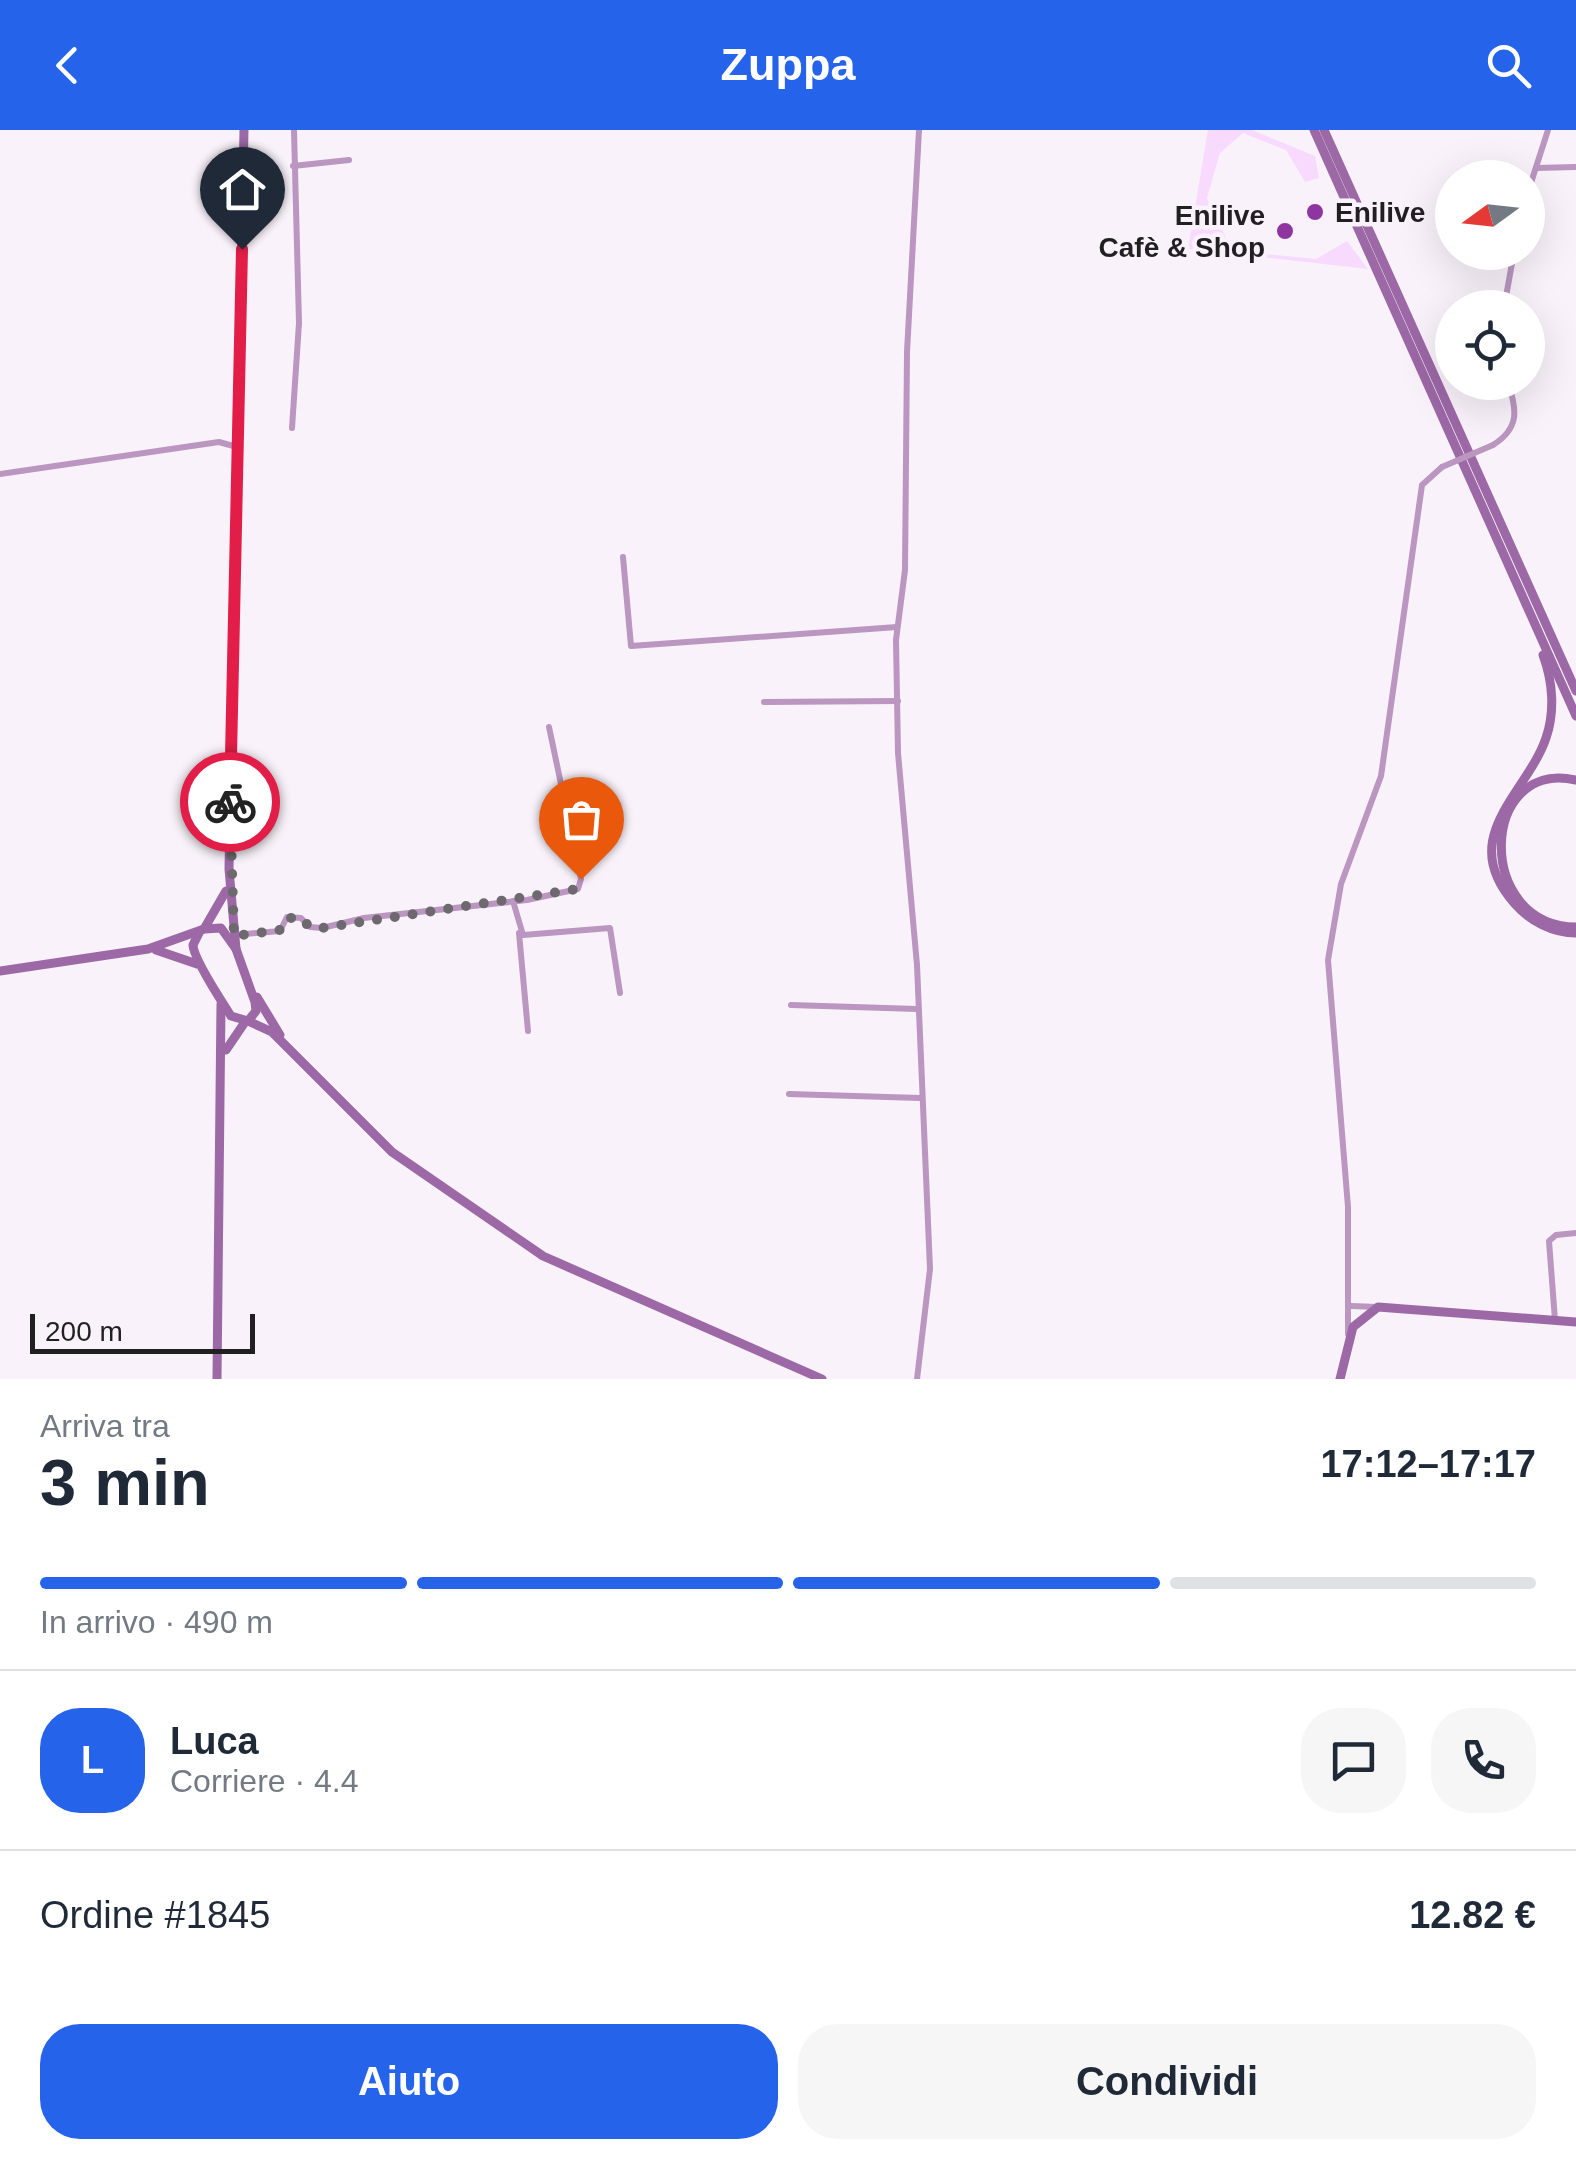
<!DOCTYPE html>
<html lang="it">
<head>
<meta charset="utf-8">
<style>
	:root { --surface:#fff; --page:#f6f6f7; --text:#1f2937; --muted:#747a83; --line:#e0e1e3; --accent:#2563eb }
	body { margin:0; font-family:Helvetica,sans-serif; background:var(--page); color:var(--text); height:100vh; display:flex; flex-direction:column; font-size:38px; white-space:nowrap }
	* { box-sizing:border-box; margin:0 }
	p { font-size:32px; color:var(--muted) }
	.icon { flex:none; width:55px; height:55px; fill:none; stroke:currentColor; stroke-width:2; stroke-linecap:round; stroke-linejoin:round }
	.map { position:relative; height:1249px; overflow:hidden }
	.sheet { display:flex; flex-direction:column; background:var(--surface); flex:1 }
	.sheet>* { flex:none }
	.needle { width:65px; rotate:255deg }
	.controls { position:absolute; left:1435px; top:30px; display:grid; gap:20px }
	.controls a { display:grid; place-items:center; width:110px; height:110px; border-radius:50%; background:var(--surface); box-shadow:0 10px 40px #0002; font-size:50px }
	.scale { position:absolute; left:30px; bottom:25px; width:225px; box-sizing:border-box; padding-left:10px; border:5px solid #221f22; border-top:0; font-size:28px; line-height:35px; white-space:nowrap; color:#221f22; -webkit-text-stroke:8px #f9f2fa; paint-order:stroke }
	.pin { position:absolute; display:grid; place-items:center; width:85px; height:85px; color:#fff; margin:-102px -42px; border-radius:50% 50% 50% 0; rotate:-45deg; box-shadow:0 0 10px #0007 }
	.pin .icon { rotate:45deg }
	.courier { position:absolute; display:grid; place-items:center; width:100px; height:100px; margin:-50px; border:8px solid #e11d48; border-radius:50%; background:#fff; color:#222; box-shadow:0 2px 12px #0007 }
	.head em { font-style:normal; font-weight:800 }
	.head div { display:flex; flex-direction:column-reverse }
	.head { display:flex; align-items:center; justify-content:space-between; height:170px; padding:0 40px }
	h1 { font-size:65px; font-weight:800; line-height:75px }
	.bar { display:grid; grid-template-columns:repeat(4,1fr); gap:15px 10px; align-content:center; height:120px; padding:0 40px }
	.bar i { height:12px; border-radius:8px; background:var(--line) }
	.bar .active { background:var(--accent) }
	.bar p { grid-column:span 4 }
	.line { display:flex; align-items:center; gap:25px; padding:0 40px; border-top:2px solid var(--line) }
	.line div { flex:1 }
	.round { display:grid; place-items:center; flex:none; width:105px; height:105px; border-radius:40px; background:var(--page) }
	.cta { display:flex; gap:20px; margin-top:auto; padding:20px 40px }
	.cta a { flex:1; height:115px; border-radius:40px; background:var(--accent); color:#fff; font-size:40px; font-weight:800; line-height:115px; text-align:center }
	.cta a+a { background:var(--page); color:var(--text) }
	header { display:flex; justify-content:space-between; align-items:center; height:130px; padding:0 40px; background:var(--accent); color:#fff; font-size:45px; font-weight:800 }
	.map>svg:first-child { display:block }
</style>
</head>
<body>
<header><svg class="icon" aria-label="back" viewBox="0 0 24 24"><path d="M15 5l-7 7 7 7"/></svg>Zuppa<svg class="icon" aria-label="search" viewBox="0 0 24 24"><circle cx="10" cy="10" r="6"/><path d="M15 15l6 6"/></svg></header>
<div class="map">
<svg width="1576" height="1249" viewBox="0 0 1576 1249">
	<rect width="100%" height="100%" fill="#f9f2fa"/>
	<path fill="#f8dafe" d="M1208,0H1252L1315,26L1319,48L1305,52L1286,20L1243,3L1220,23L1207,68L1232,121L1316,129L1347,111L1368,139L1188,119Z"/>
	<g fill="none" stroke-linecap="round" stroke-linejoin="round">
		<g stroke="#ba96c1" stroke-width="6">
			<path d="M293,36L349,30"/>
			<path d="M1536,38L1576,37"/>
			<path d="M1528,62L1548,0"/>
			<path d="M1504,178L1514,122"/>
			<path d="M292,298L299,193L294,0"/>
			<path d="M1493,315C1520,298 1517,280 1508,252"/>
			<path d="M0,344L219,312L237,317"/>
			<path d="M623,427L631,516L897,497"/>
			<path d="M764,572L898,571"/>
			<path d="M513,771L523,805L610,798L620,863"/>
			<path d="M519,803L528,901"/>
			<path d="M234,805L280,801L287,787L301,788L310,797L322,798L364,788L527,770L578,759L581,749L549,597"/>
			<path d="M791,875L917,879"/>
			<path d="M789,964L920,968"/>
			<path d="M1351,1176L1377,1177"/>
			<path d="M1555,1190L1549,1111L1556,1105L1576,1103"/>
			<path d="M1348,1204V1077L1328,830L1341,754L1381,646L1422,355L1442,337"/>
			<path d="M917,1249L930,1139L917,835L898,623L896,510L905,440L907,222L919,0"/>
		</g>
		<g stroke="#9c68a6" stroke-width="9">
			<path d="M1314,0L1576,586"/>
			<path d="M1324,0L1576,561"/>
			<path d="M1543,525C1553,552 1555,582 1546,608C1527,664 1455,707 1515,774C1530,791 1553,803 1576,803"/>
			<path d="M1576,650C1479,628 1474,796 1576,797"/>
			<path d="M204,799L226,761"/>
			<path d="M236,819L229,739L244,0"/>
			<path d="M156,820L197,834"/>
			<path d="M0,841L148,819L204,799L221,798L236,819L255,872L256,881L248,891L231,886C222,872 193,828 193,815L200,801"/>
			<path d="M257,867L280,905"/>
			<path d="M248,891L272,902L392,1022L543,1126L822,1249"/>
			<path d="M226,920L245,892"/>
			<path d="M217,1249L221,874"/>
			<path d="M1340,1249L1353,1197L1378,1177L1576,1192"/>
		</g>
		<path stroke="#ba96c1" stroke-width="6" d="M1442,337L1493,315"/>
	</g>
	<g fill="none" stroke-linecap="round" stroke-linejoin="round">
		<path stroke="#6d696e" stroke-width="10" stroke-dasharray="0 18" d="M230,672L234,806L280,800L288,788H300L310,797L322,798L578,759L581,749"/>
		<path stroke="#e11d48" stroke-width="12" d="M230,672L242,119"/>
	</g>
	<g fill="#8f35a0" stroke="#f9f2fa" stroke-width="4">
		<circle cx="1315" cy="82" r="10"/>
		<circle cx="1285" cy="101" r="10"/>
	</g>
	<g text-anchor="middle" stroke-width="9" stroke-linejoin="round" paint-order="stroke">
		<g font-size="28" font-weight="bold" fill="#221f22" stroke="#f9f2fa" text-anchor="start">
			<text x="1335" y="92">Enilive</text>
			<text x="1265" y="95" text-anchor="end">Enilive<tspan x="1265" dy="32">Cafè &amp; Shop</tspan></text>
		</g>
	</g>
</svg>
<div class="controls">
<a><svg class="needle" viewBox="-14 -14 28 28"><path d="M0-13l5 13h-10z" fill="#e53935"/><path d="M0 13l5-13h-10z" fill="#747a83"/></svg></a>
<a><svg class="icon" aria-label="locate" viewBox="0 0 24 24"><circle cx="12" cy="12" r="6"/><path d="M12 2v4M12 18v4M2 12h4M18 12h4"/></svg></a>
</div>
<div class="scale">200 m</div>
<div class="pin" style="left:581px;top:749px;background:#ea580c"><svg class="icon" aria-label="bag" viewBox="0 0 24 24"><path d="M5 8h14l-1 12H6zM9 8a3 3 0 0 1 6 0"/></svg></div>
<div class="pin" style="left:242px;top:119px;background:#1f2937"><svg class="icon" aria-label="home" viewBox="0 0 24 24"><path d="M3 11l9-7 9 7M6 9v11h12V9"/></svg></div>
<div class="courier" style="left:230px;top:672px"><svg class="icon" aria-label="bike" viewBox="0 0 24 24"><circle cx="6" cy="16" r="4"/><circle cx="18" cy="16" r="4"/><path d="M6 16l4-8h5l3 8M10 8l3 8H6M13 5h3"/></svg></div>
</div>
<section class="sheet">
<div class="head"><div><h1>3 min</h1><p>Arriva tra</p></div><em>17:12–17:17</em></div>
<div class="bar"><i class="active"></i><i class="active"></i><i class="active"></i><i></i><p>In arrivo · 490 m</p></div>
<div class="line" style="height:180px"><b class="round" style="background:var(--accent);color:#fff">L</b><div><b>Luca</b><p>Corriere · 4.4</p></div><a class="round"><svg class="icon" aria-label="chat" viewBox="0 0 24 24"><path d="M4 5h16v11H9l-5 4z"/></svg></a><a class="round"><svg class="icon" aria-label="phone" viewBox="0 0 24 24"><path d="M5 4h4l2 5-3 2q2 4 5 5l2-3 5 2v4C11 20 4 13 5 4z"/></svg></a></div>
<div class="line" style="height:130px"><div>Ordine #1845</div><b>12.82 €</b></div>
<div class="cta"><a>Aiuto</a><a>Condividi</a></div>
</section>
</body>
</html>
